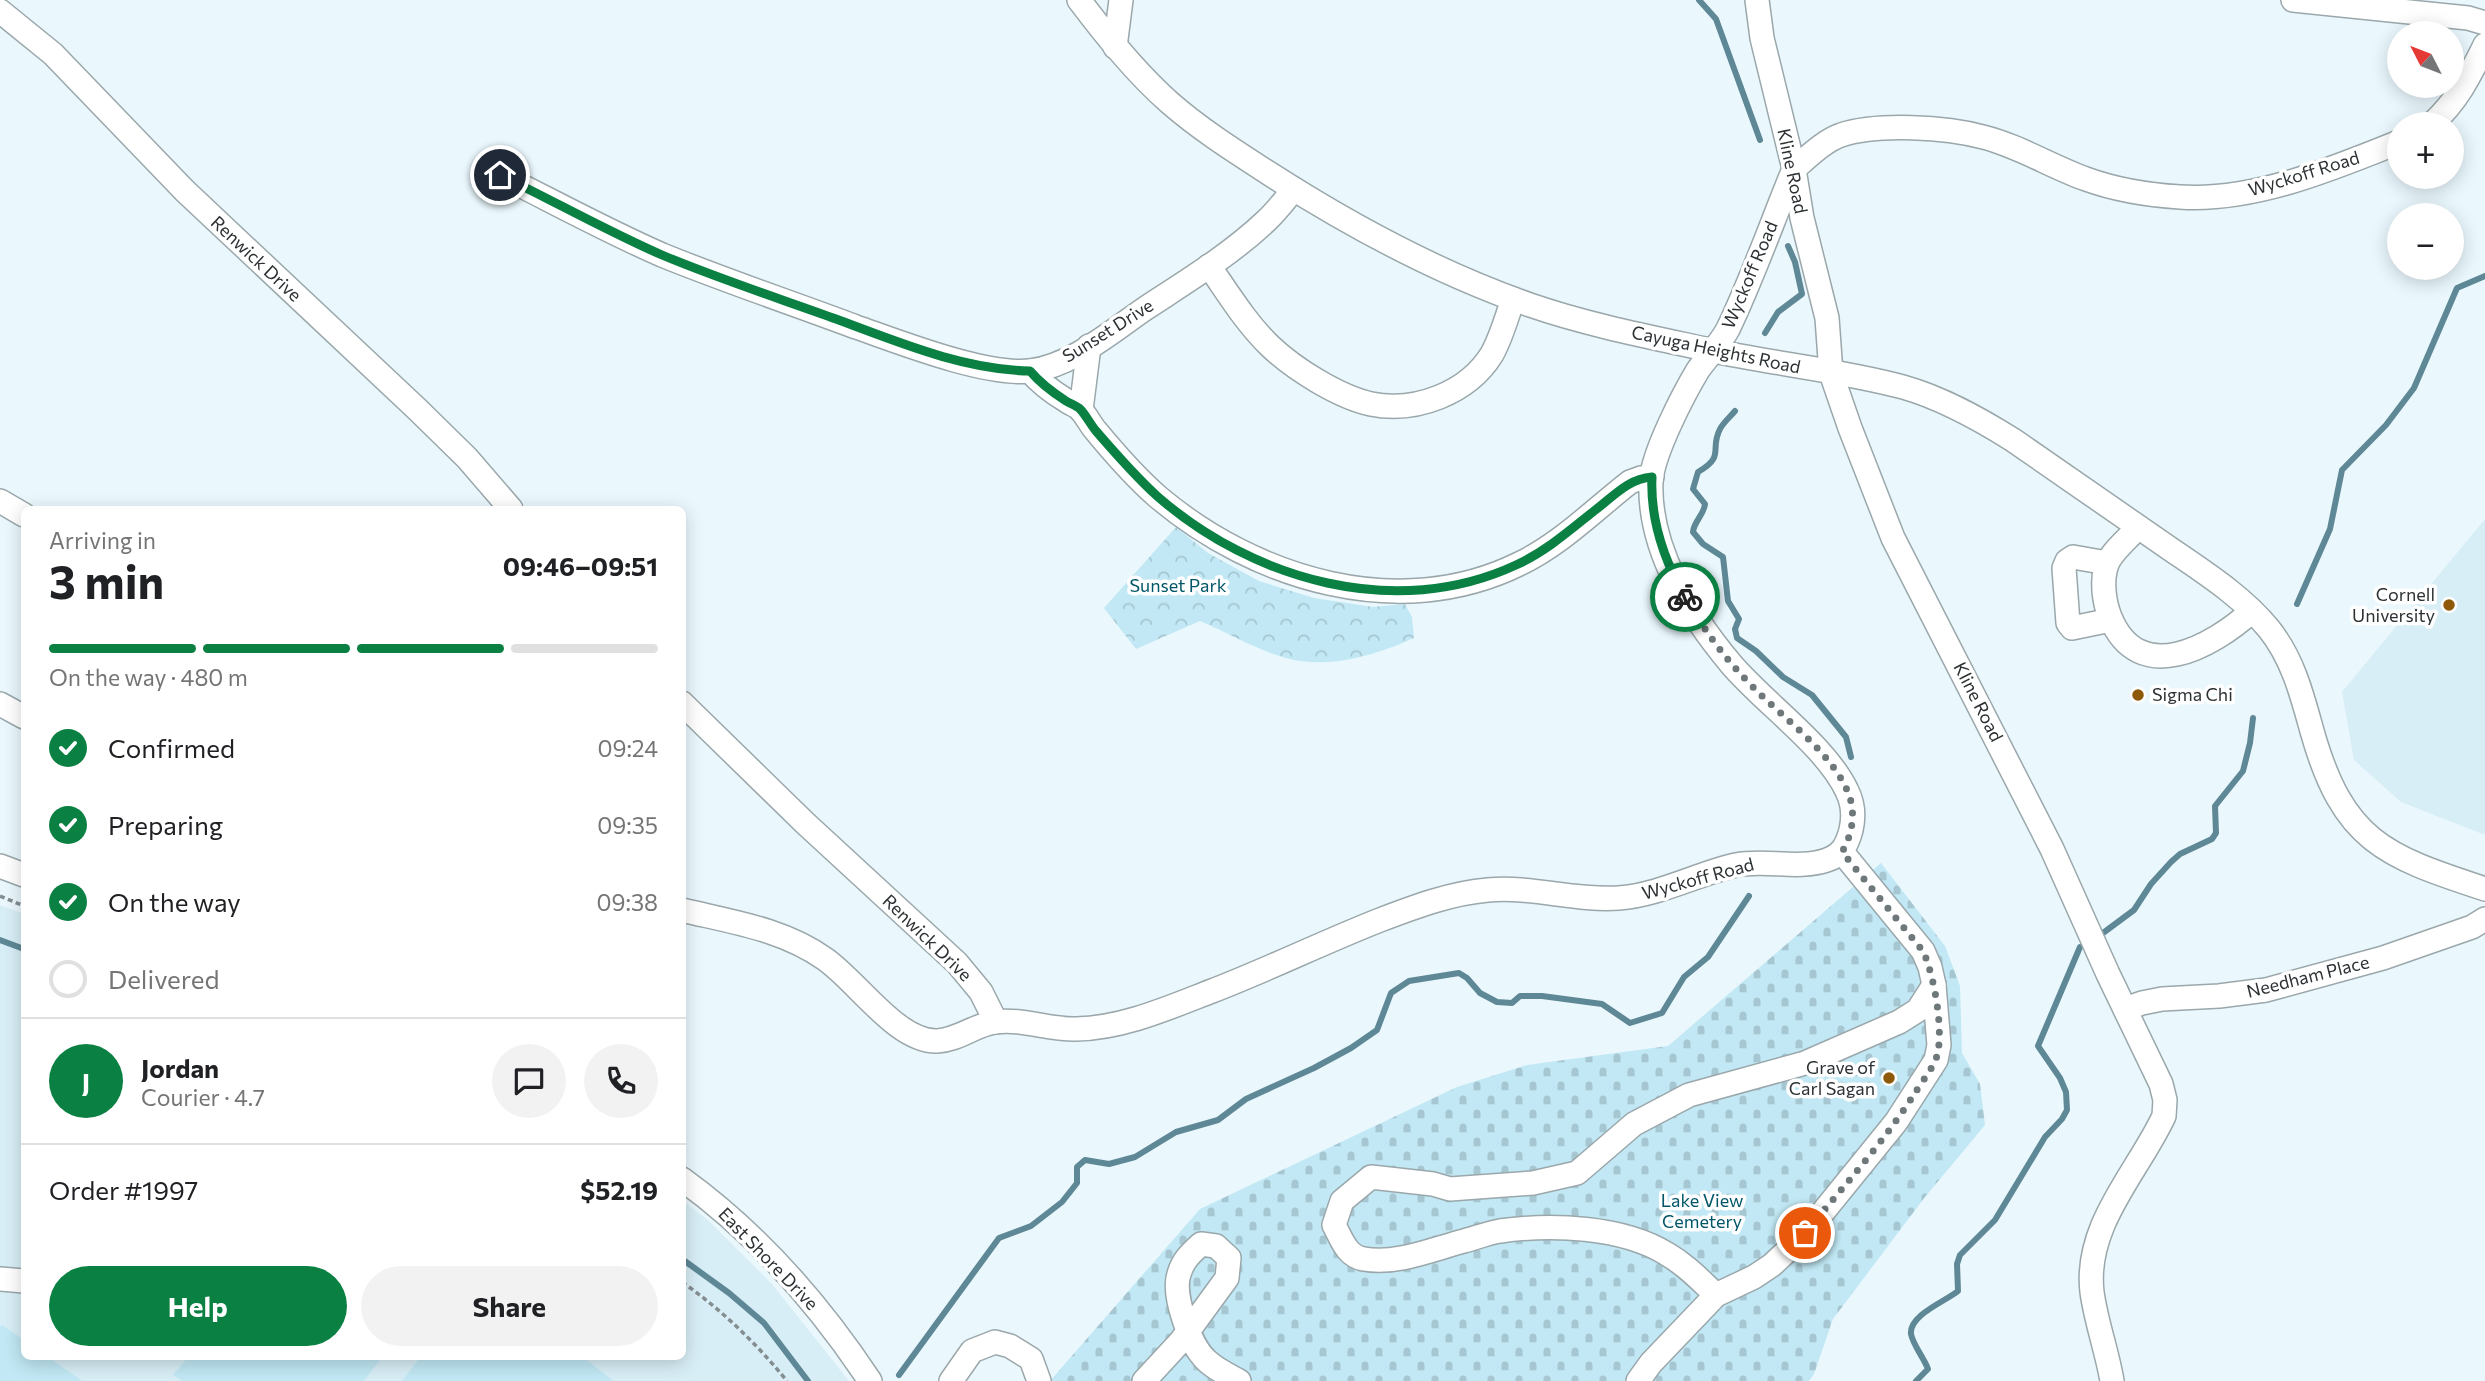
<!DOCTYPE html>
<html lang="en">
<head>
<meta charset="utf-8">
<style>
	:root { --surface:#fff; --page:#f2f2f2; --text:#202124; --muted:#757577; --line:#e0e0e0; --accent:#0b8043 }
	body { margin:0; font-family:Commissioner,sans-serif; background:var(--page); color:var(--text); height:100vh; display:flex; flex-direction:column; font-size:26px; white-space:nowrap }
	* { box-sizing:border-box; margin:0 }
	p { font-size:23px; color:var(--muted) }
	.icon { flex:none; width:38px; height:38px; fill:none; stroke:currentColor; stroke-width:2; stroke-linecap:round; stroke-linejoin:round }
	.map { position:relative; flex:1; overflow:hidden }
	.sheet { position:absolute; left:21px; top:506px; width:665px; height:854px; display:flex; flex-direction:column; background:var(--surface); border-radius:10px; box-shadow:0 4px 18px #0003 }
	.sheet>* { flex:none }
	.needle { width:46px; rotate:312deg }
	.controls { position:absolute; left:2387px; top:21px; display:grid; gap:14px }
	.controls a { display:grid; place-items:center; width:77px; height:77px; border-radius:50%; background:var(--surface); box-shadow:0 4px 18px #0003; font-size:35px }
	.pin { position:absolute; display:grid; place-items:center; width:60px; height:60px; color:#fff; margin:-30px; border:4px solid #fff; border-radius:50%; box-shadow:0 2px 7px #0007 }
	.courier { position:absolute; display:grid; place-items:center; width:70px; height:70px; margin:-35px; border:5px solid #0b8043; border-radius:50%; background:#fff; color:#222; box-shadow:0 2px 9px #0007 }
	.headline em { font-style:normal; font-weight:700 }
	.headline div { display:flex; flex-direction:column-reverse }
	.headline { display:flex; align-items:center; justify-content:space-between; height:119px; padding:0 28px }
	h1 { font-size:46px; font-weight:700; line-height:52px }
	.bar { display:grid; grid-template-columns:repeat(4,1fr); gap:10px 7px; align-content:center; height:84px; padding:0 28px }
	.bar i { height:9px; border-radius:5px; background:var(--line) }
	.bar .active { background:var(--accent) }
	.bar p { grid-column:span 4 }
	.line { display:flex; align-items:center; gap:18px; padding:0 28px; border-top:2px solid var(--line) }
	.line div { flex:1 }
	.round { display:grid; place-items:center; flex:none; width:74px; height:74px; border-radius:37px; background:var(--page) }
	ol { padding:0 28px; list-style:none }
	li { display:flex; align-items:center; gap:21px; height:77px }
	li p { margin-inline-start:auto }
	li .icon { padding:7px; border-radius:50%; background:var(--accent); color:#fff; stroke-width:4 }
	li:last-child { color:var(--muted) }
	li i { width:38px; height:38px; border:4px solid var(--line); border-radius:50% }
	.action { display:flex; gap:14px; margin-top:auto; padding:14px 28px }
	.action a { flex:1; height:80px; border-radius:42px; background:var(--accent); color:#fff; font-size:28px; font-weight:700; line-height:80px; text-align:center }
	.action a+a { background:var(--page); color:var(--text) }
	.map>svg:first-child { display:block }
</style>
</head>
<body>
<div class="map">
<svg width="2485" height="1381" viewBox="0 0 2485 1381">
	<defs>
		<pattern id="cemetery-stones" width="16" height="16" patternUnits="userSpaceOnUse" patternTransform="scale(1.75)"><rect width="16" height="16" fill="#c1e8f4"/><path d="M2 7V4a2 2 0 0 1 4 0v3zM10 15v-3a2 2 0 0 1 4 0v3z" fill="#a6c7d2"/></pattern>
		<pattern id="park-crowns" width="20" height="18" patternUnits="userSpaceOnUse" patternTransform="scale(1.75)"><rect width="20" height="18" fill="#c1e8f4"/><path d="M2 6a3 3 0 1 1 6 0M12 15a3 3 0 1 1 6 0" fill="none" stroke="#a6c7d2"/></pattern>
	</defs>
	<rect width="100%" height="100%" fill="#eaf8fd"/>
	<g fill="#d8eef6">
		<path d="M2485,519V835L2401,802L2354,760L2342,692Z"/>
		<path d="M0,905L24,914V1356H682L683,1201L708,1220L772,1284L849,1381H0Z"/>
	</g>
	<path fill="url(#cemetery-stones)" d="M1881,863L1945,946L1960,986L1962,1053L1980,1084L1985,1125L1925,1197L1833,1319L1814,1374L1809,1381H1050L1200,1209L1457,1087L1527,1065L1668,1046Z"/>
	<path fill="url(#park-crowns)" d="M1176,527L1208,553L1259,581L1314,598L1373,607L1405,604L1412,617L1414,638C1376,655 1328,670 1286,658C1257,650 1228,633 1200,621L1136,649L1104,608Z"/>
	<g fill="#c1e8f4">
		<path d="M2,1325L24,1340V1356H47L82,1381H0V1327Z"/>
		<path d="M189,1356H383L364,1381H182L173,1375Z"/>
		<path d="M421,1356H582L613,1381H402Z"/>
	</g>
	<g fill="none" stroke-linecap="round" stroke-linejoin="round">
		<g stroke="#5e8896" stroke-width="6">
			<path d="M1699,0L1716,19L1760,140"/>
			<path d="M1765,333L1778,312L1802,294L1795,262L1788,246"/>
			<path d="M1735,411C1730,417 1723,423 1720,429C1709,450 1726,456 1698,472L1693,489L1705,504C1704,515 1694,521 1693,532L1703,544L1723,557L1728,601L1739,619L1735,629L1737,638L1756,651L1783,677L1812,695L1846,737L1851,757"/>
			<path d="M2297,604L2330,529L2342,470L2386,425L2414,388L2457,288L2485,276"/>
			<path d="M2103,933L2134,910L2151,884L2171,862L2180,854L2212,839L2216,833L2215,806L2243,771L2250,743L2253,718"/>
			<path d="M0,940L24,949"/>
			<path d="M682,1259L729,1293L764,1323L808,1381"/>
			<path d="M899,1375L999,1238L1031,1226L1062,1202L1077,1183V1167L1085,1160L1109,1164L1135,1157L1176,1132L1218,1120L1246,1099L1314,1068L1351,1048L1377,1030L1391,993L1409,981L1459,973L1467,978L1480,993L1497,1002L1512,1003L1520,996H1542L1602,1004L1630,1023L1662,1013L1684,977L1708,957L1749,896"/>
			<path d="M1916,1381L1928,1369C1924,1358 1913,1345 1911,1334C1909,1315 1946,1301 1958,1291L1957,1264L1960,1255L1995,1220L2045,1137L2062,1119L2067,1110L2066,1092L2060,1078L2038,1046L2080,947"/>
		</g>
		<g stroke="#9aa7ab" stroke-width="26">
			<g id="minor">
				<path d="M1079,0C1107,37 1136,73 1170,103C1201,130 1236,152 1270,174C1351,226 1438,273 1530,305C1588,325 1650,337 1710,350C1774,364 1840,370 1903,387C1942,398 1978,418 2013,440C2064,475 2115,511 2166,546C2202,571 2241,595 2269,629C2293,659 2302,695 2312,731C2343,841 2384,856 2485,889"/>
				<path d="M1757,0L1762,38L1794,169L1802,218L1827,318L1831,373L1850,428L1893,538L2052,849L2108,974L2161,1084L2165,1100L2164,1116C2138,1172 2084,1225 2092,1292C2096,1322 2107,1351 2112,1381"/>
				<path d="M2293,0L2468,18L2485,23"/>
				<path d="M0,11L53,54L185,191L417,409L467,458L511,509"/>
				<path d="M1115,47L1121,0"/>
				<path d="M2432,124C2458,100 2469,77 2485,45"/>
				<path d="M500,175C554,202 607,231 662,255C726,281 792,303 856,327C899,342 985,376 1030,371C1072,366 1112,331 1146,308C1187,281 1230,255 1266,221C1276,212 1285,200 1294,189"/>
				<path d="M1209,266C1228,293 1246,323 1270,346C1294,369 1339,397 1371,404C1416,413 1468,393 1492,354C1501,338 1507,317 1513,299"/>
				<path d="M1030,371C1041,384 1052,392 1067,401C1071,404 1077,406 1080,409C1086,415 1090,424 1096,431C1115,454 1135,477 1158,497C1255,579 1399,623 1519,564C1561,544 1594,510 1630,482L1641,478L1652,477"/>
				<path d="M1081,410L1089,346"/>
				<path d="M0,501L24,515"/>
				<path d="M2138,527C2129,538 2112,551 2107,564C2101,580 2104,602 2110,617C2139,688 2212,647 2252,611"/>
				<path d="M2107,563L2073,557L2067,561L2064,568L2068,623L2072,628L2111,620"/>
				<path d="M682,703L805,823L957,963L981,992L996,1022"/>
				<path d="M0,704L24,717"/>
				<path d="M0,866L24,875"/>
				<path d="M682,910C732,922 783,929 825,959C858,982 897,1042 937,1041C958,1040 975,1025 995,1022C1022,1018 1049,1030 1076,1029C1123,1028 1168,1008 1212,991C1269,969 1324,942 1380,920C1414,907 1451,893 1488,890C1532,886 1575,901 1619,898C1659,895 1697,874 1736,865C1766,859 1798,870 1827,860C1842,855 1847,845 1851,830C1854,817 1853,803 1847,791C1826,746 1764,703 1731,664C1690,615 1648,548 1651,481C1653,453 1683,395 1698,370C1708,356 1720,344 1728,329C1753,277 1772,222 1794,169C1808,157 1824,141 1841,135C1878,123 1946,127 1983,137C2019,146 2052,167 2086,179C2116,190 2148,195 2180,197C2253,202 2332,169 2399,142"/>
				<path d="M2125,1009L2142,1003L2162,999L2219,996L2266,990L2383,958L2472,927L2485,919"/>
				<path d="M682,1179C758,1234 819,1304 870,1381"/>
				<path d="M0,1279L24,1281"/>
				<path d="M1716,1295C1700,1280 1686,1265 1667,1254C1622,1226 1551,1224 1500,1231C1488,1233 1475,1238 1464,1241C1433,1249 1396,1265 1364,1259C1347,1257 1341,1238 1334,1225L1342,1201L1371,1177L1433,1184L1450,1189L1533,1183L1577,1173L1634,1124L1689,1095L1805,1063L1899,1022L1918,1010L1934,985"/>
				<path d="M951,1381L972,1351L995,1342L1010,1346L1031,1359L1039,1381"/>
				<path d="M1144,1381L1181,1341L1227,1278L1229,1258L1216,1246L1201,1244C1191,1253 1183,1260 1179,1274C1172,1295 1190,1345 1206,1360C1215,1369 1228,1375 1239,1381"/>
				<path d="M1638,1381L1651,1363L1716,1295L1754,1277L1772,1265L1806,1233L1896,1122L1936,1060L1939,1045L1934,985L1930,967L1923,951L1842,852"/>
			</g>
		</g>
		<g stroke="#848d90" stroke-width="3.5" stroke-dasharray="5 3.5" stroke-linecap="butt">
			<path d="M0,896L24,906"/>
			<path d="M682,1282C722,1310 756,1343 787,1381"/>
		</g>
		<use href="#minor" stroke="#fff" stroke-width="23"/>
	</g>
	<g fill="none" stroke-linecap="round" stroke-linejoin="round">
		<path stroke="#6e777a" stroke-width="7" stroke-dasharray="0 12.6" d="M1685,597C1704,630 1726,660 1753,687C1783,718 1834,754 1849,795C1856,814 1852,835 1842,852L1923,951C1934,974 1946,1038 1935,1061C1930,1072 1921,1083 1915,1093C1883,1143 1843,1187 1805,1233"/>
		<path stroke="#0b8043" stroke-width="9" d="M500,175C554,201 607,231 662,255C719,279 778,298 836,319C898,342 964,370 1030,371C1041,384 1052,392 1066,401C1071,404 1077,406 1080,409C1086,415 1090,424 1096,431C1115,453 1135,476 1157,496C1253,580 1396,621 1516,565C1545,552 1569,531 1594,511C1613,497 1627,479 1652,477C1650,519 1664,560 1685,597"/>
	</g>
	<g fill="#8e5a09" stroke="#fff" stroke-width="2.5">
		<circle cx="2449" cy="605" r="7"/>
		<circle cx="2138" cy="695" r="7"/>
		<circle cx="1889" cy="1078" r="7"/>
	</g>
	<g text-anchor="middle" stroke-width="7" stroke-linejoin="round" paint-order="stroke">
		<g font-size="18" fill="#2c3133" stroke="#fff">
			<text transform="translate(1792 171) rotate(78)" y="6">Kline Road</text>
			<text transform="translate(2304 174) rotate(-17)" y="6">Wyckoff Road</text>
			<text transform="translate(256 259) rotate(43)" y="6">Renwick Drive</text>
			<text transform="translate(1750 275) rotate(-67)" y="6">Wyckoff Road</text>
			<text transform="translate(1108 331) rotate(-32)" y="6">Sunset Drive</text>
			<text transform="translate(1716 350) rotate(12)" y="6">Cayuga Heights Road</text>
			<text transform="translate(1978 702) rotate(63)" y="6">Kline Road</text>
			<text transform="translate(1698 879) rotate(-15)" y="6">Wyckoff Road</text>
			<text transform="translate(927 938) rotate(44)" y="6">Renwick Drive</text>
			<text transform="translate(2308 977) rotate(-14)" y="6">Needham Place</text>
			<text transform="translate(768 1259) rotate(46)" y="6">East Shore Drive</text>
		</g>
		<g font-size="18" fill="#005669" stroke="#fff">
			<text x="1178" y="592">Sunset Park</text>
			<text x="1702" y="1207">Lake View<tspan x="1702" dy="21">Cemetery</tspan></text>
		</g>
		<g font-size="18" fill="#2c3133" stroke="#fff" text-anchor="end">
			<text x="2435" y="601">Cornell<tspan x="2435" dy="21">University</tspan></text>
			<text x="2152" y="701" text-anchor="start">Sigma Chi</text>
			<text x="1875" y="1074">Grave of<tspan x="1875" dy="21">Carl Sagan</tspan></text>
		</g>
	</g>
</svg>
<div class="controls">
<a><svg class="needle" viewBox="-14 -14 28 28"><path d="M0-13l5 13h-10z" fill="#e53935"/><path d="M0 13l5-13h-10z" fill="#757577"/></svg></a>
<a>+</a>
<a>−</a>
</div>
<div class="pin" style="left:1805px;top:1233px;background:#ea580c"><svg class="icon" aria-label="bag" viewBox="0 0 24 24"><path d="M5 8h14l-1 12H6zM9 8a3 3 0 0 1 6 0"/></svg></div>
<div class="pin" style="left:500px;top:175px;background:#1f2937"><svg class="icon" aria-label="home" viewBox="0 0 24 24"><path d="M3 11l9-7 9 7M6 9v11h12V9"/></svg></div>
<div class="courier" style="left:1685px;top:597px"><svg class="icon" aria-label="bike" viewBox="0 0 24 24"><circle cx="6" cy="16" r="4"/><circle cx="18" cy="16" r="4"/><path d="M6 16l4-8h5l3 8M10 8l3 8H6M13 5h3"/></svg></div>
<section class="sheet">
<div class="headline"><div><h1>3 min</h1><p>Arriving in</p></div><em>09:46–09:51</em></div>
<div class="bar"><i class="active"></i><i class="active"></i><i class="active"></i><i></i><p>On the way · 480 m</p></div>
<ol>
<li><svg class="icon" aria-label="check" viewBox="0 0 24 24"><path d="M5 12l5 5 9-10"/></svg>Confirmed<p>09:24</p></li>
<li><svg class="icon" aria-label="check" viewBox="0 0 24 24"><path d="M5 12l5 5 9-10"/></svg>Preparing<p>09:35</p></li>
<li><svg class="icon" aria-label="check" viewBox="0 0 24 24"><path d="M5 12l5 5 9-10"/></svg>On the way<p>09:38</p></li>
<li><i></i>Delivered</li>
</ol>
<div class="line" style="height:126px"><b class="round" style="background:var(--accent);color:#fff">J</b><div><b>Jordan</b><p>Courier · 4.7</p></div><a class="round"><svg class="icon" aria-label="chat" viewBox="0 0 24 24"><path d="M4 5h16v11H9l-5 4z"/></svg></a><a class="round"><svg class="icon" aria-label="phone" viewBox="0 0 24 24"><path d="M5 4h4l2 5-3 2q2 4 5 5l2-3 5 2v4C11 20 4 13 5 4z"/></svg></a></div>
<div class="line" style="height:91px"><div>Order #1997</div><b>$52.19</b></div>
<div class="action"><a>Help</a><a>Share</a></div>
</section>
</div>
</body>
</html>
